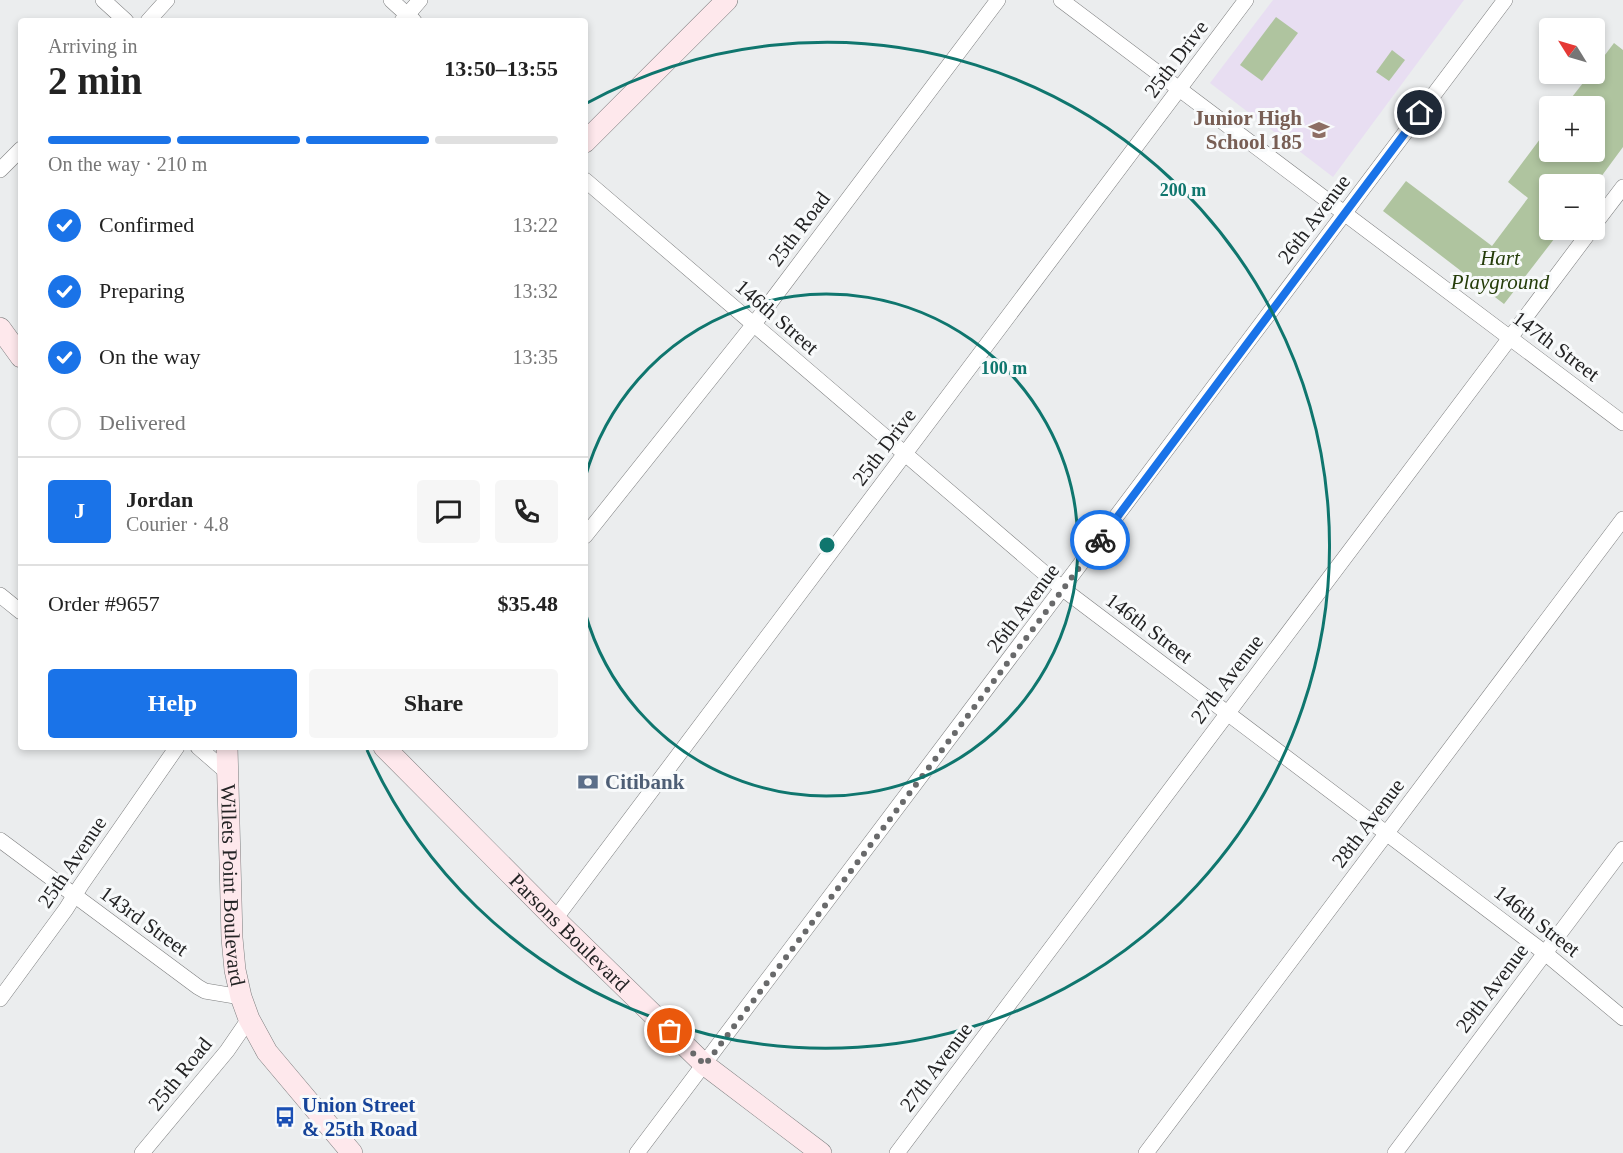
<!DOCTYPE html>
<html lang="en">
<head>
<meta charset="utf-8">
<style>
	:root { --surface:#fff; --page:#f6f6f6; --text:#222; --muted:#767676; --line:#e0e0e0; --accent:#1a73e8 }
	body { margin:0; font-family:"Times New Roman",serif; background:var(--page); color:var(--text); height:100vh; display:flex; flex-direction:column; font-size:22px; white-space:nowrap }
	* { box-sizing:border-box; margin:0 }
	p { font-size:20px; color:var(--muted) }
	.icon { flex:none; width:33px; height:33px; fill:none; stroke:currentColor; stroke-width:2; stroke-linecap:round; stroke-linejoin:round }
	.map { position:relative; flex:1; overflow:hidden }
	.panel { position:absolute; left:18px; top:18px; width:570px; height:732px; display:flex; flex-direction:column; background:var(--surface); border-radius:6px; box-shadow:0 3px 9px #0003 }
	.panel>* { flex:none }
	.needle { width:39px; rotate:307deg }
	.fabs { position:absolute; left:1539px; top:18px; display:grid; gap:12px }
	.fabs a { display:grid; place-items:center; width:66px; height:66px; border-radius:6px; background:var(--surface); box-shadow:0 3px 9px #0003; font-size:30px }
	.pin { position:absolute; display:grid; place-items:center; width:51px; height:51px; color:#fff; margin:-26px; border:3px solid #fff; border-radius:50%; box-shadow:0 2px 6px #0007 }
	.courier { position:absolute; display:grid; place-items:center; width:60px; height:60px; margin:-30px; border:4px solid #1a73e8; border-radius:50%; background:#fff; color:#222; box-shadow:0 2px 8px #0007 }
	.overview em { font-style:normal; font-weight:800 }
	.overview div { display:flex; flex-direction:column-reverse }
	.overview { display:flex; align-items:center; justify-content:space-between; height:102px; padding:0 30px }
	h1 { font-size:39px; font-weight:800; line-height:45px }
	.bar { display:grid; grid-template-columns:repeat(4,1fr); gap:9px 6px; align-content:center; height:72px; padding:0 30px }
	.bar i { height:8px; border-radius:4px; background:var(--line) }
	.bar .selected { background:var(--accent) }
	.bar p { grid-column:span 4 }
	.line { display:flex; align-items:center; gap:15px; padding:0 30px; border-top:2px solid var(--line) }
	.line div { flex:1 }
	.round { display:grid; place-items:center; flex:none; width:63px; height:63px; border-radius:6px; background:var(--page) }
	ol { padding:0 30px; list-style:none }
	li { display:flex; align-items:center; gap:18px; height:66px }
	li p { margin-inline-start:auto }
	li .icon { padding:6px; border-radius:50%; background:var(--accent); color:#fff; stroke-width:4 }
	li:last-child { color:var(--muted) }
	li i { width:33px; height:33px; border:3px solid var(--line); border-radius:50% }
	.cta { display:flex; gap:12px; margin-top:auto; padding:12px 30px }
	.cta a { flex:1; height:69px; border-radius:6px; background:var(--accent); color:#fff; font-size:24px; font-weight:800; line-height:69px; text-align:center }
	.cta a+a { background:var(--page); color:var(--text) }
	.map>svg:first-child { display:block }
</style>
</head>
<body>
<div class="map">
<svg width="1623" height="1153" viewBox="0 0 1623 1153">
	<rect width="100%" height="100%" fill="#ebedee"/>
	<path fill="#e8def2" d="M1273,0H1464L1333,177L1210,83Z"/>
	<g fill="#afc49f">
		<path d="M1276,17L1298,33L1262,81L1240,65Z"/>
		<path d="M1614,43L1623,50V147L1595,185L1550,184V230H1561L1504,304L1383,211L1406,181L1492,246L1528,198L1508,182L1549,127L1550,152H1594V106H1565L1590,74H1594L1595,68Z"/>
		<path d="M1392,50L1405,60L1389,81L1376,72Z"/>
	</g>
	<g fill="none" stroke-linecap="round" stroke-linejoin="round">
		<g stroke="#7d7e7f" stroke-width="16">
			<g id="street">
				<path d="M103,0L126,21"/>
				<path d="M391,0L414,21"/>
				<path d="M1061,0L1623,423"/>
				<path d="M148,21L167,0"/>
				<path d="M402,21L420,0"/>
				<path d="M0,170L21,149"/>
				<path d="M585,180L1063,589L1545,953L1623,1018"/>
				<path d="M1594,225L1623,187"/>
				<path d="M585,536L754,324L998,0"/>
				<path d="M0,595L21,612"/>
				<path d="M198,747L229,774"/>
				<path d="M0,840L198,987L205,991L241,997"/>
				<path d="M555,919L1246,0"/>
				<path d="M0,999L66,909L81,885L177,747"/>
				<path d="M142,1153L227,1051L249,1019"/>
				<path d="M637,1153L1505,0"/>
				<path d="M897,1153L1591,230"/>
				<path d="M1146,1153L1623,519"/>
				<path d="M1395,1153L1623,849"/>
			</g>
		</g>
		<g stroke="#7d7e7f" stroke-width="22">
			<g id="secondary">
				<path d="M585,142L727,0"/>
				<path d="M0,328L21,357"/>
				<path id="s1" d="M227,747L232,938L235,970L241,997L249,1019L267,1052L352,1153"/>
				<path id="s2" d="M384,747L555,919L705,1065L821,1153"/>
			</g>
		</g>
		<use href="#street" stroke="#fff" stroke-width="15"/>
		<use href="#secondary" stroke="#fee8ec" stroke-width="21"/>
	</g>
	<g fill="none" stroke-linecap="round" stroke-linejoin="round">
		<path stroke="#696a6b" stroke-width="6" stroke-dasharray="0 10.8" d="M670,1031L705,1065L1100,540"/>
		<path stroke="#1a73e8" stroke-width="8" d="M1100,540L1420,113"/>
	</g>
	<g fill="none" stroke="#0f766e" stroke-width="3">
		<path d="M585 478A251 251 0 1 1 585 612"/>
		<path d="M587 103A503 503 0 1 1 367 750"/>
	</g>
	<defs>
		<g id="school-bare" transform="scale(1.62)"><path d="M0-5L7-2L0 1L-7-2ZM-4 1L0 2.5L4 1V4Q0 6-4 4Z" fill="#8d6e63" stroke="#f8fafb" stroke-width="2.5" paint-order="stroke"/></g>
		<g id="bank-bare" transform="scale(1.62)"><path d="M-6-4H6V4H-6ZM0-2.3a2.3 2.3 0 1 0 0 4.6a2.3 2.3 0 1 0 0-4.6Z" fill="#5c6f8a" stroke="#f8fafb" stroke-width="2.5" paint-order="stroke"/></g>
		<g id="bus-bare" transform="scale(1.62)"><path d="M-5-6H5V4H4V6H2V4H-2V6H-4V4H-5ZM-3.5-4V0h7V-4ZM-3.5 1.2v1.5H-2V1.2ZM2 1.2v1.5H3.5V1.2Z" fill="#1a4fb4" stroke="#f8fafb" stroke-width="2.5" paint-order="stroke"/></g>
	</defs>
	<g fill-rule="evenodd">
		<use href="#school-bare" x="1319" y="130"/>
		<use href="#bank-bare" x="588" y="782"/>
		<use href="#bus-bare" x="285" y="1117"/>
	</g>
	<g text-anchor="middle" stroke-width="6" stroke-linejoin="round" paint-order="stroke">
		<g font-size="21" fill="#232324" stroke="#f8fafb">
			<text transform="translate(1176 59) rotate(-53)" y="7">25th Drive</text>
			<text transform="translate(1314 219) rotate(-53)" y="7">26th Avenue</text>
			<text transform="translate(799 229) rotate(-53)" y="7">25th Road</text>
			<text transform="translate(777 317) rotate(41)" y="7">146th Street</text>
			<text transform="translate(1556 346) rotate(37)" y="7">147th Street</text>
			<text transform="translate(884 447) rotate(-53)" y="7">25th Drive</text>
			<text transform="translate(1023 608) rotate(-53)" y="7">26th Avenue</text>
			<text transform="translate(1149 628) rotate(37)" y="7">146th Street</text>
			<text transform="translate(1227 679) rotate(-53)" y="7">27th Avenue</text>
			<text transform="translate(1368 823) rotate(-53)" y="7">28th Avenue</text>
			<text transform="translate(72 862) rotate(-56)" y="7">25th Avenue</text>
			<text dy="7" stroke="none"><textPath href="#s1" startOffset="138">Willets Point Boulevard</textPath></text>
			<text transform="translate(144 921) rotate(36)" y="7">143rd Street</text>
			<text transform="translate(1537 921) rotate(38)" y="7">146th Street</text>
			<text dy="7" stroke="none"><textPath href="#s2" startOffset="262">Parsons Boulevard</textPath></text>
			<text transform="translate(1492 988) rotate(-53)" y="7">29th Avenue</text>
			<text transform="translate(936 1067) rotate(-53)" y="7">27th Avenue</text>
			<text transform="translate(180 1074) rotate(-51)" y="7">25th Road</text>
		</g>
		<g font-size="21" font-weight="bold" fill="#785e54" stroke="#f8fafb" text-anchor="end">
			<text x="1302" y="125">Junior High<tspan x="1302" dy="24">School 185</tspan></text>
		</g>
		<g font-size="21" font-style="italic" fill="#253d0a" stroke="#f8fafb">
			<text x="1500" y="265">Hart<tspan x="1500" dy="24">Playground</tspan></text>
		</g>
		<g font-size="21" font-weight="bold" fill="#4e5e75" stroke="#f8fafb" text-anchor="start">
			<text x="605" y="789">Citibank</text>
		</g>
		<g font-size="21" font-weight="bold" fill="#164399" stroke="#f8fafb" text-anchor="start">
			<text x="302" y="1112">Union Street<tspan x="302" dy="24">&amp; 25th Road</tspan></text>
		</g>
	</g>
	<circle cx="827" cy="545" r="9" fill="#0f766e" stroke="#f8fafb" stroke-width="3"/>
	<g font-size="18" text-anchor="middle" font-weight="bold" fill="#0f766e" stroke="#f8fafb" stroke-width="6" stroke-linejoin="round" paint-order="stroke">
		<text x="1183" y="196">200 m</text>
		<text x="1004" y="374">100 m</text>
	</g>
</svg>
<div class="fabs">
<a><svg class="needle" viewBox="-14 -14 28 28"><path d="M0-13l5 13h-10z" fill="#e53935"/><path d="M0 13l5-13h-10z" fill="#767676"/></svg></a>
<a>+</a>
<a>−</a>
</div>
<div class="pin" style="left:670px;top:1031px;background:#ea580c"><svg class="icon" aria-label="bag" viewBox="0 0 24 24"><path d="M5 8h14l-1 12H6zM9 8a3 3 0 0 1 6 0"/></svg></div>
<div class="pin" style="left:1420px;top:113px;background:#1f2937"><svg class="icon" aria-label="home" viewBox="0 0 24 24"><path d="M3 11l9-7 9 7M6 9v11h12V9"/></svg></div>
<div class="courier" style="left:1100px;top:540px"><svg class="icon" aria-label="bike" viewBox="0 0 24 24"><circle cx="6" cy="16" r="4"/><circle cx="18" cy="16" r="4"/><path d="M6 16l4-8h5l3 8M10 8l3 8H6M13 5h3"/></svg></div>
<section class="panel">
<div class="overview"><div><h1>2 min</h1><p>Arriving in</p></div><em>13:50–13:55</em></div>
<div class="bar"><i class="selected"></i><i class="selected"></i><i class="selected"></i><i></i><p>On the way · 210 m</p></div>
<ol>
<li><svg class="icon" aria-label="check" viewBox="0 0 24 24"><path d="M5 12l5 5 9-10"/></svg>Confirmed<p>13:22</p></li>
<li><svg class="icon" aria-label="check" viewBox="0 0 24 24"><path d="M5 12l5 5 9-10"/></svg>Preparing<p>13:32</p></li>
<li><svg class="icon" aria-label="check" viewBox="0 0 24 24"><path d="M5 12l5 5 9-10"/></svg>On the way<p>13:35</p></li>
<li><i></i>Delivered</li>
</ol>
<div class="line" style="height:108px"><b class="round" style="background:var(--accent);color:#fff">J</b><div><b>Jordan</b><p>Courier · 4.8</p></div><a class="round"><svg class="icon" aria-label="chat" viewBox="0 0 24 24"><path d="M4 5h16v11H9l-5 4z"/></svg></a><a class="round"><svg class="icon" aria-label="phone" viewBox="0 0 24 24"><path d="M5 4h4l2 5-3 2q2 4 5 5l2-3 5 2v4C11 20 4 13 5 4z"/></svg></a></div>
<div class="line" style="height:78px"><div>Order #9657</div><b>$35.48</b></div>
<div class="cta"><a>Help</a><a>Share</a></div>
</section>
</div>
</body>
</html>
